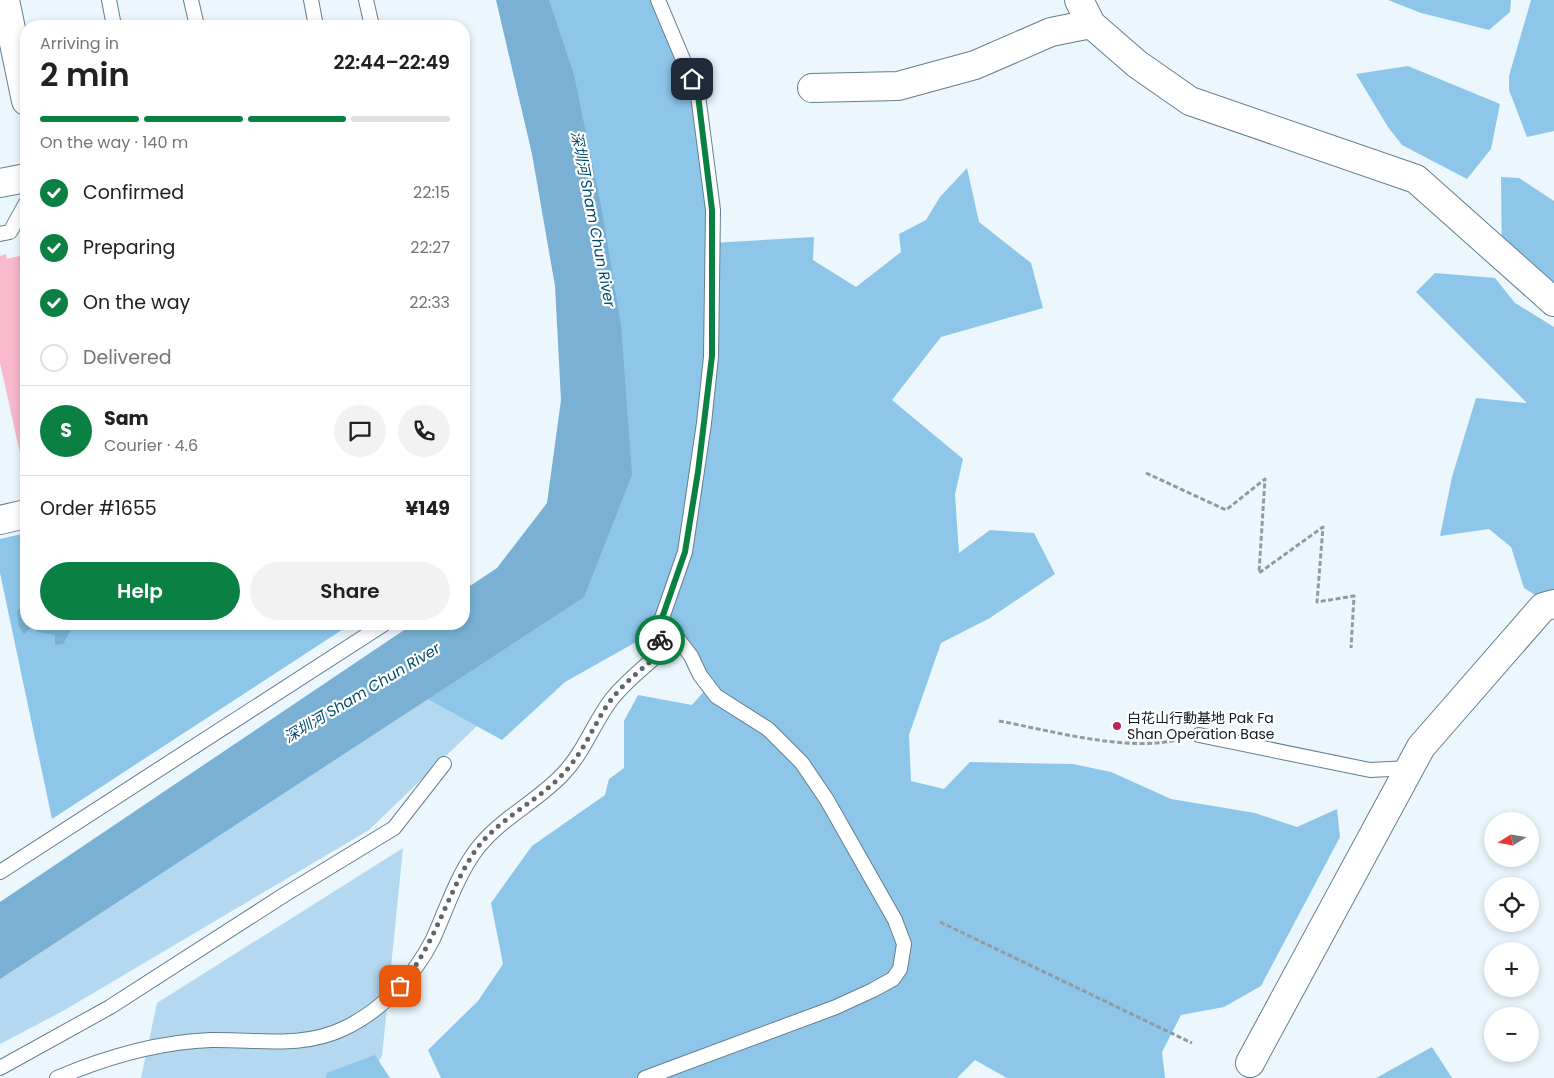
<!DOCTYPE html>
<html lang="en">
<head>
<meta charset="utf-8">
<style>
	:root { --surface:#fff; --page:#f2f2f2; --text:#202124; --muted:#757577; --line:#e0e0e0; --accent:#0b8043 }
	body { margin:0; font-family:Poppins,"Noto Sans SC",sans-serif; background:var(--page); color:var(--text); height:100vh; display:flex; flex-direction:column; font-size:19px; white-space:nowrap }
	* { box-sizing:border-box; margin:0 }
	p { font-size:16px; color:var(--muted) }
	.icon { flex:none; width:28px; height:28px; fill:none; stroke:currentColor; stroke-width:2; stroke-linecap:round; stroke-linejoin:round }
	.map { position:relative; flex:1; overflow:hidden }
	.side { position:absolute; left:20px; top:20px; width:450px; height:610px; display:flex; flex-direction:column; background:var(--surface); border-radius:20px; box-shadow:0 2px 8px #0003 }
	.side>* { flex:none }
	.needle { width:32px; rotate:259deg }
	.tools { position:absolute; left:1484px; top:812px; display:grid; gap:10px }
	.tools a { display:grid; place-items:center; width:55px; height:55px; border-radius:50%; background:var(--surface); box-shadow:0 2px 8px #0003; font-size:25px }
	.pin { position:absolute; display:grid; place-items:center; width:42px; height:42px; color:#fff; margin:-21px; border-radius:10px; box-shadow:0 2px 8px #0006 }
	.courier { position:absolute; display:grid; place-items:center; width:50px; height:50px; margin:-25px; border:4px solid #0b8043; border-radius:50%; background:#fff; color:#222; box-shadow:0 1px 6px #0007 }
	.summary em { font-style:normal; font-weight:600 }
	.summary div { display:flex; flex-direction:column-reverse }
	.summary { display:flex; align-items:center; justify-content:space-between; height:85px; padding:0 20px }
	h1 { font-size:32px; font-weight:600; line-height:38px }
	.bar { display:grid; grid-template-columns:repeat(4,1fr); gap:8px 5px; align-content:center; height:60px; padding:0 20px }
	.bar i { height:6px; border-radius:4px; background:var(--line) }
	.bar .on { background:var(--accent) }
	.bar p { grid-column:span 4 }
	.line { display:flex; align-items:center; gap:12px; padding:0 20px; border-top:1px solid var(--line) }
	.line div { flex:1 }
	.round { display:grid; place-items:center; flex:none; width:52px; height:52px; border-radius:26px; background:var(--page) }
	ol { padding:0 20px; list-style:none }
	li { display:flex; align-items:center; gap:15px; height:55px }
	li p { margin-inline-start:auto }
	li .icon { padding:5px; border-radius:50%; background:var(--accent); color:#fff; stroke-width:4 }
	li:last-child { color:var(--muted) }
	li i { width:28px; height:28px; border:2px solid var(--line); border-radius:50% }
	.button { display:flex; gap:10px; margin-top:auto; padding:10px 20px }
	.button a { flex:1; height:58px; border-radius:30px; background:var(--accent); color:#fff; font-size:20px; font-weight:600; line-height:58px; text-align:center }
	.button a+a { background:var(--page); color:var(--text) }
	.map>svg:first-child { display:block }
</style>
</head>
<body>
<div class="map">
<svg width="1554" height="1078" viewBox="0 0 1554 1078">
	<rect width="100%" height="100%" fill="#ebf6fd"/>
	<g fill="#b3d8f0">
		<path d="M402,685L477,726L369,830L63,1011L0,1044V943Z"/>
		<path d="M403,848L382,1056L368,1078H141L157,1003Z"/>
	</g>
	<g fill="#8ec6ea" fill-rule="evenodd">
		<path d="M527,0H654L698,95L712,243L814,237L813,260L856,287L901,252L899,234L926,220L940,197L967,168L979,222L1031,263L1043,308L941,337L892,400L963,459L955,494L959,553L990,530L1034,533L1055,574L990,618L941,643L909,735L911,781L944,789L970,762L1073,764L1111,772L1171,799L1255,813L1297,827L1337,809L1340,837L1261,986L1224,1007L1181,1015L1162,1052L1165,1078H1007L975,1060L957,1078H441L428,1050L478,1001L503,964L491,903L532,846L605,795L609,779L624,768V721L638,695L692,705L714,680L663,617L661,628L565,682L502,740L402,685L540,602L606,450ZM688,501L687,543L672,576Z"/>
		<path d="M1388,0H1511L1510,12L1489,30L1421,13Z"/>
		<path d="M1531,0H1554V131L1527,137L1509,90V76Z"/>
		<path d="M1408,66L1500,104L1491,149L1467,179L1402,145L1388,127L1356,74Z"/>
		<path d="M1501,177L1519,178L1554,201V311L1502,266Z"/>
		<path d="M1435,273L1495,278L1515,303L1554,327V607L1524,588L1511,547L1489,529L1440,536L1452,477L1476,398L1527,403L1416,292Z"/>
		<path d="M26,533V624H351L52,819L0,573V539Z"/>
		<path d="M1432,1047L1452,1078H1376Z"/>
		<path d="M375,1055L390,1078H326L327,1073Z"/>
	</g>
	<g fill="#79b0d3">
		<path d="M496,0H549L574,75L602,211L621,325L632,475L584,597L0,979V902L413,624H464V590L497,568L547,503L561,400L555,286L532,154Z"/>
		<path d="M26,601V624H74L63,644L55,645V635L37,632L35,624L24,634L19,627L17,612Z"/>
	</g>
	<path fill="#f8b9cc" d="M6,254L7,259L23,255L25,264L26,263L25,476L0,363V256Z"/>
	<g fill="none" stroke-linecap="round" stroke-linejoin="round">
		<g stroke="#657e8e" stroke-width="16">
			<g id="lane">
				<path d="M109,0L114,26"/>
				<path d="M191,0L197,26"/>
				<path d="M311,0L316,26"/>
				<path d="M366,0L372,26"/>
				<path d="M0,234L10,232L26,203"/>
				<path d="M1199,735L1370,770L1410,768"/>
				<path d="M0,872L384,624"/>
				<path d="M0,1068L110,1007L284,895L394,828L444,764"/>
				<path d="M57,1078C106,1057 158,1042 211,1040C257,1039 302,1049 345,1028C382,1010 414,977 433,939C446,910 456,879 474,853C497,820 536,803 563,774C584,752 593,724 611,700C624,683 643,668 660,653L662,618L685,552L704,423L711,357L713,210L698,95L658,0"/>
				<path d="M645,1078L836,1007L873,990L893,979L900,969L904,944L895,920L827,800L802,763L768,729L716,696L700,675L691,656L662,618"/>
			</g>
		</g>
		<g stroke="#657e8e" stroke-width="30">
			<g id="street">
				<path d="M5,0L26,101"/>
				<path d="M1079,0L1091,24L1137,64L1190,101L1416,179L1554,302"/>
				<path d="M812,88L898,86L975,65L1051,32L1091,24"/>
				<path d="M0,183L26,178"/>
				<path d="M0,520L26,514"/>
				<path d="M1250,1063L1421,747L1543,607L1554,604"/>
			</g>
		</g>
		<g stroke="#919ba2" stroke-width="3" stroke-dasharray="5 2.5" stroke-linecap="butt">
			<path d="M1146,473L1226,510L1265,479L1259,573L1323,527L1317,602L1354,596L1351,648"/>
			<path d="M999,721C1053,731 1129,753 1181,739"/>
			<path d="M940,922L1192,1043"/>
		</g>
		<use href="#lane" stroke="#fff" stroke-width="14"/>
		<use href="#street" stroke="#fff" stroke-width="28"/>
	</g>
	<g fill="none" stroke-linecap="round" stroke-linejoin="round">
		<path stroke="#5d676d" stroke-width="5" stroke-dasharray="0 9" d="M400,986C435,946 445,898 473,854C495,820 536,803 563,774C581,755 591,732 604,710C618,687 640,671 660,653V640"/>
		<path stroke="#0b8043" stroke-width="6" d="M660,640L662,618L685,552L698,472L712,356V210L698,95L692,79"/>
	</g>
	<circle fill="#b32966" stroke="#fff" stroke-width="2" cx="1117" cy="726" r="5"/>
	<g text-anchor="middle" stroke-width="4.5" stroke-linejoin="round" paint-order="stroke">
		<g font-size="14" fill="#101a20" stroke="#fff" text-anchor="start">
			<text x="1127" y="723">白花山行動基地 Pak Fa<tspan x="1127" dy="16">Shan Operation Base</tspan></text>
		</g>
		<g font-size="15" font-style="italic" fill="#024d6f" stroke="#fff">
			<text transform="translate(593 219) rotate(79)" y="5">深圳河 Sham Chun River</text>
			<text transform="translate(362 693) rotate(-31)" y="5">深圳河 Sham Chun River</text>
		</g>
	</g>
</svg>
<div class="tools">
<a><svg class="needle" viewBox="-14 -14 28 28"><path d="M0-13l5 13h-10z" fill="#e53935"/><path d="M0 13l5-13h-10z" fill="#757577"/></svg></a>
<a><svg class="icon" aria-label="locate" viewBox="0 0 24 24"><circle cx="12" cy="12" r="6"/><path d="M12 2v4M12 18v4M2 12h4M18 12h4"/></svg></a>
<a>+</a>
<a>−</a>
</div>
<div class="pin" style="left:400px;top:986px;background:#ea580c"><svg class="icon" aria-label="bag" viewBox="0 0 24 24"><path d="M5 8h14l-1 12H6zM9 8a3 3 0 0 1 6 0"/></svg></div>
<div class="pin" style="left:692px;top:79px;background:#1f2937"><svg class="icon" aria-label="home" viewBox="0 0 24 24"><path d="M3 11l9-7 9 7M6 9v11h12V9"/></svg></div>
<div class="courier" style="left:660px;top:640px"><svg class="icon" aria-label="bike" viewBox="0 0 24 24"><circle cx="6" cy="16" r="4"/><circle cx="18" cy="16" r="4"/><path d="M6 16l4-8h5l3 8M10 8l3 8H6M13 5h3"/></svg></div>
<section class="side">
<div class="summary"><div><h1>2 min</h1><p>Arriving in</p></div><em>22:44–22:49</em></div>
<div class="bar"><i class="on"></i><i class="on"></i><i class="on"></i><i></i><p>On the way · 140 m</p></div>
<ol>
<li><svg class="icon" aria-label="check" viewBox="0 0 24 24"><path d="M5 12l5 5 9-10"/></svg>Confirmed<p>22:15</p></li>
<li><svg class="icon" aria-label="check" viewBox="0 0 24 24"><path d="M5 12l5 5 9-10"/></svg>Preparing<p>22:27</p></li>
<li><svg class="icon" aria-label="check" viewBox="0 0 24 24"><path d="M5 12l5 5 9-10"/></svg>On the way<p>22:33</p></li>
<li><i></i>Delivered</li>
</ol>
<div class="line" style="height:90px"><b class="round" style="background:var(--accent);color:#fff">S</b><div><b>Sam</b><p>Courier · 4.6</p></div><a class="round"><svg class="icon" aria-label="chat" viewBox="0 0 24 24"><path d="M4 5h16v11H9l-5 4z"/></svg></a><a class="round"><svg class="icon" aria-label="phone" viewBox="0 0 24 24"><path d="M5 4h4l2 5-3 2q2 4 5 5l2-3 5 2v4C11 20 4 13 5 4z"/></svg></a></div>
<div class="line" style="height:65px"><div>Order #1655</div><b>¥149</b></div>
<div class="button"><a>Help</a><a>Share</a></div>
</section>
</div>
</body>
</html>
